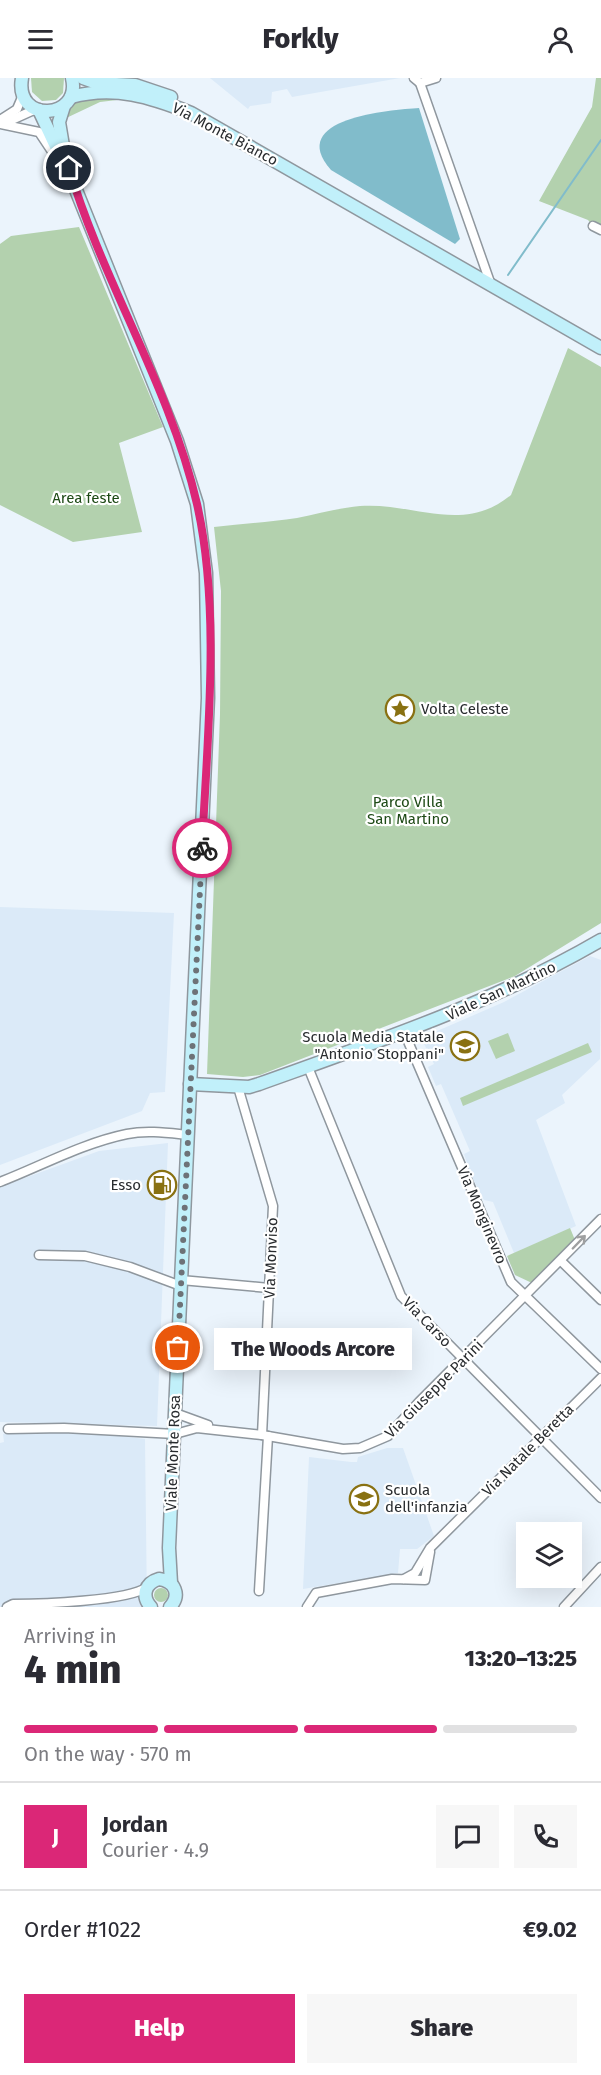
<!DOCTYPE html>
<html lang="en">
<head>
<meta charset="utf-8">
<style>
	:root { --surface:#fff; --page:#f7f7f7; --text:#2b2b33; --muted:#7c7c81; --line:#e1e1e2; --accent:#db2777 }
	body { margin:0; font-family:"Fira Sans",sans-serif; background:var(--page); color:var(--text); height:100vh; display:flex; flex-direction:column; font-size:22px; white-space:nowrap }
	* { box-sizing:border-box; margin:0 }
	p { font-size:20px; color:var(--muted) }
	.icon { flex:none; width:33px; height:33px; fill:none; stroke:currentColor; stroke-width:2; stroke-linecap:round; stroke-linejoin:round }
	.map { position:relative; height:1529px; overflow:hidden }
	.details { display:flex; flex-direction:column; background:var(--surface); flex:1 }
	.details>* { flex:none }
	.tools { position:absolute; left:516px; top:1444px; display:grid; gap:12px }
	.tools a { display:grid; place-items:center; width:66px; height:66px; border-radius:0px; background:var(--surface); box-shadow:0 6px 24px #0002; font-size:30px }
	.pin { position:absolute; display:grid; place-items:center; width:51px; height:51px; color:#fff; margin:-26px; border:3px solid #fff; border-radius:50%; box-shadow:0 2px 6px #0007 }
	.courier { position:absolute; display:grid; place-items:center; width:60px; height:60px; margin:-30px; border:4px solid #db2777; border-radius:50%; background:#fff; color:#222; box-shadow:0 2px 8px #0007 }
	.bubble { position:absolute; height:42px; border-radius:0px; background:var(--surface); box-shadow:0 6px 24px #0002; font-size:20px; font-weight:800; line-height:42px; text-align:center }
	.overview em { font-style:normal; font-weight:800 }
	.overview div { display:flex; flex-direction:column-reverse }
	.overview { display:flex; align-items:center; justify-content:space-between; height:102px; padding:0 24px }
	h1 { font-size:39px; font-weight:800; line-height:45px }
	.bar { display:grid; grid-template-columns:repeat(4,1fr); gap:9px 6px; align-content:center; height:72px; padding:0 24px }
	.bar i { height:8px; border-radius:4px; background:var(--line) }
	.bar .selected { background:var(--accent) }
	.bar p { grid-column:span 4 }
	.line { display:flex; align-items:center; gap:15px; padding:0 24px; border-top:2px solid var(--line) }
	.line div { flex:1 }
	.round { display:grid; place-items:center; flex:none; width:63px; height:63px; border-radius:0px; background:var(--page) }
	.action { display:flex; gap:12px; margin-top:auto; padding:12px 24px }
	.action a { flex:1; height:69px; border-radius:0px; background:var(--accent); color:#fff; font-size:24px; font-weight:800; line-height:69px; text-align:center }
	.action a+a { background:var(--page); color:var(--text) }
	header { display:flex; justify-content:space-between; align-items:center; height:78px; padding:0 24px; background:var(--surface); font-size:27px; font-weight:800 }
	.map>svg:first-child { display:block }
</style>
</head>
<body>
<header><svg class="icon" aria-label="menu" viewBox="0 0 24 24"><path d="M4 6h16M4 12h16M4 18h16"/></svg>Forkly<svg class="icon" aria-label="person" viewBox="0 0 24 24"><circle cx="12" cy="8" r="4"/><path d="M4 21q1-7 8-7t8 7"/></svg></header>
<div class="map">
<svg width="601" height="1529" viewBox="0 0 601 1529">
	<rect width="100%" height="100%" fill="#ebf4fc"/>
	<g fill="#dbeaf8">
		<path d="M210,0H400L292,19L287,11L272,14L271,25L250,28L248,31Z"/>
		<path d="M0,829L174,835L165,1014L150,1015L142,1033L0,1087Z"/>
		<path d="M590,878L601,882L600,981L562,1017L565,1025L536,1042L576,1148L514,1175L493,1124L484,1122L471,1097L464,1076L470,1073L441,1006L436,1008L428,989L434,986L421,960L504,924Z"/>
		<path d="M168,1065L157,1348L0,1344V1109L99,1073Z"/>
		<path d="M78,1353L145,1361L147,1529H0V1365L4,1364L3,1356Z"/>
		<path d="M387,1370H403L434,1458L417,1471H400L398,1495L303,1511L309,1379L351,1384H357L358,1379Z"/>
	</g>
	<g fill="#b3d1ae">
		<path d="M31,0H64L63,15L56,22L42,23L32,14Z"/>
		<path d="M596,0H601V152L593,148L588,142L539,123L592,29Z"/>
		<path d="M117,17V22L100,24L62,42C70,16 94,19 117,17Z"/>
		<path d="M79,149L163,349L119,365L142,454L73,464L0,427V166L11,158Z"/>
		<path d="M568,270L601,289V845L515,898L260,997L243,999L207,996L220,636L221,513L214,449C242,446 269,444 297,440C318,436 338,430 360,428C413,424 463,457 511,417Z"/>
		<path d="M508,955L515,973L496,981L488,963Z"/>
		<path d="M588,965L592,974L463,1028L460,1020Z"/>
		<path d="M570,1150L575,1162L532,1205L515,1197L507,1178Z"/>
		<circle cx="161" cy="1517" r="7"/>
	</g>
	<path fill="#81bccb" d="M419,30L460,161L455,166L331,92C285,40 390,32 419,30Z"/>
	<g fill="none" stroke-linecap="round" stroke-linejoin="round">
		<path stroke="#81bccb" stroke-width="2" d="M508,197L601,62"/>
		<g stroke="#8f979e" stroke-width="11">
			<g id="street">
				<path d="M414,0L420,5L491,207"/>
				<path d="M420,5L436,0"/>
				<path d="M0,42L17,31L23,17"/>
				<path d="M5,45L36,31"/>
				<path d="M0,46L39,54L61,87"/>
				<path d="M593,148L601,152"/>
				<path d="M404,954L511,1204L601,1291"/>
				<path d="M308,989L401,1218L601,1420"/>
				<path d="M238,1009L273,1128L262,1357"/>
				<path d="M0,1104C41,1088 83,1065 127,1056C147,1052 168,1055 188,1057"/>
				<path d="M39,1177L85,1178L130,1189L181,1208"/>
				<path d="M561,1183L601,1222"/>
				<path d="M181,1202L269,1210"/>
				<path d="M175,1335L208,1347"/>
				<path d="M8,1351L64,1350L175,1356L197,1350L262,1357L343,1371L360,1370L388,1358L419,1324L601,1141"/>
				<path d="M404,1501L415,1495L430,1470L601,1300"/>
				<path d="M259,1513L268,1358"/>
				<path d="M7,1529L13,1526C39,1526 129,1523 147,1509"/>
				<path d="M307,1529L316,1515L392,1501L425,1502L430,1474"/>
				<path d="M564,1529L601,1489"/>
			</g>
		</g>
		<g stroke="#8f979e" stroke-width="15">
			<g id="secondary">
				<path d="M22,0C14,46 82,42 72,0"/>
				<path d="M83,0L97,5L135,7L171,19"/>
				<path d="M71,19C114,7 151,19 191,35L601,270"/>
				<path d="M64,28L59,44L64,74"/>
				<path d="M39,32L74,107L177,363L197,426L206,495L208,620L176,1312L169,1470L171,1505"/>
				<path d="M190,1006L249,1009L259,1006C376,964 493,925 601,862"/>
				<path d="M151,1529C141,1518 145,1505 159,1501C175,1503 181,1517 170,1529"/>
			</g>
		</g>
		<use href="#street" stroke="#fff" stroke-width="8"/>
		<use href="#secondary" stroke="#c1f0fa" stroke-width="12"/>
	</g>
	<defs><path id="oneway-shaft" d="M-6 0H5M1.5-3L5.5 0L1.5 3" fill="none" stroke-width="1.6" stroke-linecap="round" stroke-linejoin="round" transform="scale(1.5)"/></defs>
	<use stroke="#9fa0a1" href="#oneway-shaft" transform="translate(579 1164) rotate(-46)"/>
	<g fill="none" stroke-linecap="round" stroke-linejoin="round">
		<path stroke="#6d7277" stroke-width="6" stroke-dasharray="0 10.8" d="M178,1270L202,770"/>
		<path stroke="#db2777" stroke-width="8" d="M69,90C103,205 170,308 197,426C221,532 207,662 202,770"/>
	</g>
	<defs>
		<g id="sight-ring" transform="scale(1.5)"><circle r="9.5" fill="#fff" stroke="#897112" stroke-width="1.5"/><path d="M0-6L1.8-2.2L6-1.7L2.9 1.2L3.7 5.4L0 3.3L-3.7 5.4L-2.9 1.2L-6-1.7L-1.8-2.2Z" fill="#897112"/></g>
		<g id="school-ring" transform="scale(1.5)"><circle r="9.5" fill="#fff" stroke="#897112" stroke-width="1.5"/><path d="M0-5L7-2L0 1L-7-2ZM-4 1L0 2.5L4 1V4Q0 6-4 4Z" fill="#897112"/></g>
		<g id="fuel-ring" transform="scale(1.5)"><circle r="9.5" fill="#fff" stroke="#897112" stroke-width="1.5"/><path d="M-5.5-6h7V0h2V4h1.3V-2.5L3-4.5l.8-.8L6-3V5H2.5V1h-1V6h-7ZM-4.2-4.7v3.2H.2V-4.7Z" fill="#897112"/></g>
	</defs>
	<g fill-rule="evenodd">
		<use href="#sight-ring" x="400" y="631"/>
		<use href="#school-ring" x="465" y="968"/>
		<use href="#fuel-ring" x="162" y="1107"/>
		<use href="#school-ring" x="364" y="1421"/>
	</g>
	<g text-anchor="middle" stroke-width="4.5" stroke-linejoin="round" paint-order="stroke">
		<g font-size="15" fill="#292c2f" stroke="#fff">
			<text transform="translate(225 56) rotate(28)" y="5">Via Monte Bianco</text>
			<text transform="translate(501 913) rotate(-25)" y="5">Viale San Martino</text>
			<text transform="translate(482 1137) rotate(67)" y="5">Via Monginevro</text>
			<text transform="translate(271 1180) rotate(-88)" y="5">Via Monviso</text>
			<text transform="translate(427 1244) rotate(46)" y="5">Via Carso</text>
			<text transform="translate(434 1311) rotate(-45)" y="5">Via Giuseppe Parini</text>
			<text transform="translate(528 1372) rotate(-45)" y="5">Via Natale Beretta</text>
			<text transform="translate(173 1375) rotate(-88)" y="5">Viale Monte Rosa</text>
		</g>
		<g font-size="15" fill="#1e4a16" stroke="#fff">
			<text x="86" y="425">Area feste</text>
			<text x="408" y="729">Parco Villa<tspan x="408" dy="17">San Martino</tspan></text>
		</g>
		<g font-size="15" fill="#292c2f" stroke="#fff" text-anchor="start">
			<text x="421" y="636">Volta Celeste</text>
			<text x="444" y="964" text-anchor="end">Scuola Media Statale<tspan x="444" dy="17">"Antonio Stoppani"</tspan></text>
			<text x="141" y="1112" text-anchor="end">Esso</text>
			<text x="385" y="1417">Scuola<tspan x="385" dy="17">dell'infanzia</tspan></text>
		</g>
	</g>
</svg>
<div class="tools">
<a><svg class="icon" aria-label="layers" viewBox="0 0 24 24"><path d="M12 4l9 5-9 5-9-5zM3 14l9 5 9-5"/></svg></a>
</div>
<div class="pin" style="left:178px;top:1270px;background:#ea580c"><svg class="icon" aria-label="bag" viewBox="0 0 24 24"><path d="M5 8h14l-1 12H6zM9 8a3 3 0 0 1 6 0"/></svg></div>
<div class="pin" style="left:69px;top:90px;background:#1f2937"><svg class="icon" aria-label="home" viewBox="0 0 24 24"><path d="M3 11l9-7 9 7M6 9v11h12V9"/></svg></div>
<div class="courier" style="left:202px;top:770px"><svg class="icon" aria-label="bike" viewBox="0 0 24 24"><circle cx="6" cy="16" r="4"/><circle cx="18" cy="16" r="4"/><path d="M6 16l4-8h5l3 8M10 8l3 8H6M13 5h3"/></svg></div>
<div class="bubble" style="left:214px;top:1250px;width:198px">The Woods Arcore</div>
</div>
<section class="details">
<div class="overview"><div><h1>4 min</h1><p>Arriving in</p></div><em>13:20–13:25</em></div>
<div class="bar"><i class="selected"></i><i class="selected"></i><i class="selected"></i><i></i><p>On the way · 570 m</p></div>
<div class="line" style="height:108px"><b class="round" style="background:var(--accent);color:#fff">J</b><div><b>Jordan</b><p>Courier · 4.9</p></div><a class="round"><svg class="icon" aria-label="chat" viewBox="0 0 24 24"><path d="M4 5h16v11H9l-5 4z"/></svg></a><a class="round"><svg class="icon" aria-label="phone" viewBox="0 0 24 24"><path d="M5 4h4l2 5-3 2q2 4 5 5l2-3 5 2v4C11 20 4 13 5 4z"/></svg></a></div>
<div class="line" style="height:78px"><div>Order #1022</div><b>€9.02</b></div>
<div class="action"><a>Help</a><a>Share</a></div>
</section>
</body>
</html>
